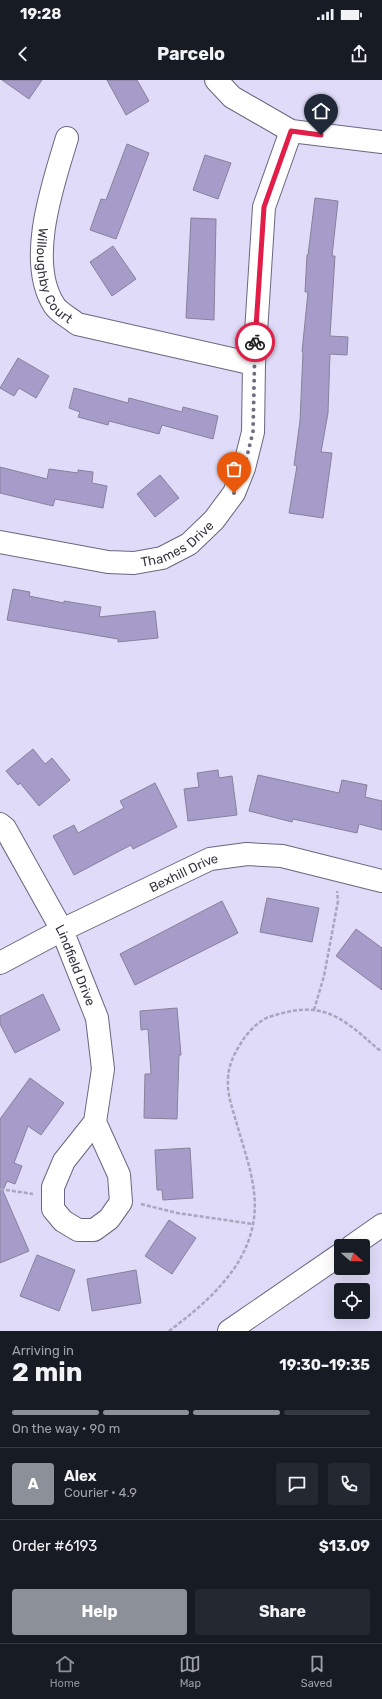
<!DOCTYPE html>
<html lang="en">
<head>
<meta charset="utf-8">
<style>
	:root { --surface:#171b24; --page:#242831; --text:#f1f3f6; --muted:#9ea1a6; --line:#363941; --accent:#8c9099 }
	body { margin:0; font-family:Rubik,sans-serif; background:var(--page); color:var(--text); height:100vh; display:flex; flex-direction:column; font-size:15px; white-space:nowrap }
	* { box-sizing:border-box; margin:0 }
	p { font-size:13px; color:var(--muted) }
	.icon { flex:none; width:22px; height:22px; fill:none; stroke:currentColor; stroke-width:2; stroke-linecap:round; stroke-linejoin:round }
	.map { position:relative; height:1251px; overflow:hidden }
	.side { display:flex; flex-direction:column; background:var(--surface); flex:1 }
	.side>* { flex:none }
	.needle { width:26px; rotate:110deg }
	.buttons { position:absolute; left:334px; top:1159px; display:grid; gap:8px }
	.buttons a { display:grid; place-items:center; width:36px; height:36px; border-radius:4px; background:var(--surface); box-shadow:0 4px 16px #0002; font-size:20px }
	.pin { position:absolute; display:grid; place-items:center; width:34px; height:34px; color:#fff; margin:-41px -17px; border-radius:50% 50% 50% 0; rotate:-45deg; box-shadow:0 0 4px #0007 }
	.pin .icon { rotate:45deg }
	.courier { position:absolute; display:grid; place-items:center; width:40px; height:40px; margin:-20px; border:3px solid #e11d48; border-radius:50%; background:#fff; color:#222; box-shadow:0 1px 5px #0007 }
	.head em { font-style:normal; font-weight:700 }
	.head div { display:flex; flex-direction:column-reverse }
	.head { display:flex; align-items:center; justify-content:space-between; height:68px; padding:0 12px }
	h1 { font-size:26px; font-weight:700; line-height:30px }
	.bar { display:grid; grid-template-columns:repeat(4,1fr); gap:6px 4px; align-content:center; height:48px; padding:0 12px }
	.bar i { height:5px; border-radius:3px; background:var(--line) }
	.bar .current { background:var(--accent) }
	.bar p { grid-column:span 4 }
	.line { display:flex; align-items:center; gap:10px; padding:0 12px; border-top:1px solid var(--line) }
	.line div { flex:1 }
	.round { display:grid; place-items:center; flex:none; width:42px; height:42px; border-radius:4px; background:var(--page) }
	.cta { display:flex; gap:8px; margin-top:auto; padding:8px 12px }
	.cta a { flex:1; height:46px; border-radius:4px; background:var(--accent); color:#fff; font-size:16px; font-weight:700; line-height:46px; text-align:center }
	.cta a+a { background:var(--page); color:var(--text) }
	.status { display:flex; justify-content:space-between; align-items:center; height:28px; padding:0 20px; background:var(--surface); direction:ltr }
	.status svg { height:11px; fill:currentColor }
	header { display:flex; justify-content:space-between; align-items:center; height:52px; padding:0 12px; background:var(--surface); font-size:18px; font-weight:700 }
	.menu { display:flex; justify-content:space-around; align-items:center; height:56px; border-top:1px solid var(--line); background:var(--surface); font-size:11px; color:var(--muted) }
	.menu a { display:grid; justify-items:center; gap:2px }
	.menu .current { color:var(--accent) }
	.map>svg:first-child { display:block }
</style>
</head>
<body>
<div class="status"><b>19:28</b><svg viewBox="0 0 49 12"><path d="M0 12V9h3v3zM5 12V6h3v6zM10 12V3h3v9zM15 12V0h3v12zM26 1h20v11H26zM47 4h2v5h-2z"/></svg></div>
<header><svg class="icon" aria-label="back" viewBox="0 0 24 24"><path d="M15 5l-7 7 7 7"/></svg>Parcelo<svg class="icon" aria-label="share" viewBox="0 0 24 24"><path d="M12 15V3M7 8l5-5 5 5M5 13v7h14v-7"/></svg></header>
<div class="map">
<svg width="382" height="1251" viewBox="0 0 382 1251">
	<rect width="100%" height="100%" fill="#e0dbf8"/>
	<g fill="#a69cca" stroke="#87819b">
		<path d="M2,0H42L29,19Z"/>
		<path d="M107,0H137L149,21L126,35Z"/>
		<path d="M127,64L149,73L116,159L90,150L101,119L106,120Z"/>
		<path d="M205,75L231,83L218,119L193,110Z"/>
		<path d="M315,118L338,121L332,176H335L330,256L348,257L347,275L330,274L328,333L321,372L332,373L323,438L289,433L297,386L294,385L300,341L303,272H302L308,212H305L307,175H308Z"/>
		<path d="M191,138L216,139L214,240L186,238Z"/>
		<path d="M113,166L136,199L112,216L90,182Z"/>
		<path d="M18,278L49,296L36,318L19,308L14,316L0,308Z"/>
		<path d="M74,308L128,323L129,318L182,332L183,327L218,336L213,359L162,345L159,354L109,341L108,345L78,337L80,332L69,328Z"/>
		<path d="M0,387L47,399L49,389L78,393V390L93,392L92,403L107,406L103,428L55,419L53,426L0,413Z"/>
		<path d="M160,395L179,418L155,437L137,414Z"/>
		<path d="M13,509L30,512L29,516L64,523V521L101,527L99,537L155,531L158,558L118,562V559L7,540Z"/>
		<path d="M33,669L45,684L52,678L70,700L39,726L20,703L18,705L6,691Z"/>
		<path d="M218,690L219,698L232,696L237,735L188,741L184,709L199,707L197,693Z"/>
		<path d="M258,695L339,713L342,700L367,705L365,717L382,721V750L359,744L357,753L293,739L292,742L249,731Z"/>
		<path d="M155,703L177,747L133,769L131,765L74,795L53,756L74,745L78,753L124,728L120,721Z"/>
		<path d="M267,818L319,828L312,862L260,852Z"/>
		<path d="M222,821L238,853L135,905L120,874Z"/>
		<path d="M356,849L382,868V910L336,876Z"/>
		<path d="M43,914L60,950L15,973L0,944V936Z"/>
		<path d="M177,928L181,975H179L177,1039L144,1038L145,994H151L148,949L141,950L140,931Z"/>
		<path d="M30,998L64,1023L41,1055L28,1046L14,1083L22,1086L15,1104L7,1101L3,1111L29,1171L0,1183V1039Z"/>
		<path d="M190,1068L193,1118L163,1120L162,1110H157L155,1070Z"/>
		<path d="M169,1140L196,1158L172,1194L145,1176Z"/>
		<path d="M37,1175L75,1190L59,1231L20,1216Z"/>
		<path d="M136,1190L141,1223L92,1231L87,1199Z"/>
	</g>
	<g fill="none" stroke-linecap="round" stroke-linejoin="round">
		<g stroke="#6b667f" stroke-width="24">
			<g id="minor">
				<path d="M216,0L232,17L291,51L382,62"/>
				<path id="s1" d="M67,58C53,104 26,181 54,225C58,232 70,238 77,244L254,284"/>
				<path id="s2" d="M0,462L108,482L134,483L162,478L189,464L214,440L234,413L244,388L253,352L254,284L264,127L291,51"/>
				<path id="s3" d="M0,744L5,748L62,850L97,938L103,989L95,1042L64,1081L53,1107V1129L63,1141L78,1150H94L109,1139L121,1122L119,1095L95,1042"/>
				<path id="s4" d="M0,883L62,850L210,779L247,774L282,776L382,801"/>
				<path d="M352,1166L382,1145"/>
				<path d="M229,1251L341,1174"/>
			</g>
		</g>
		<g stroke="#a9a5bc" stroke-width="2.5" stroke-dasharray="4 2" stroke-linecap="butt">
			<path d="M314,930L324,896L338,821L337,811"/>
			<path d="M0,1109L33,1114"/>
			<path d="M141,1124L177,1133L253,1144"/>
			<path d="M169,1251C204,1225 245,1190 253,1144C260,1110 245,1074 236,1041C232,1027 227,1014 228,1000C228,986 234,974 241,963C247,953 258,941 269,937C300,927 322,925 349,945C361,953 370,963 382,972"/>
		</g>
		<use href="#minor" stroke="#fff" stroke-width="22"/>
	</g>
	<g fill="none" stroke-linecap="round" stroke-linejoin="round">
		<path stroke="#726e80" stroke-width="4" stroke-dasharray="0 7.2" d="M234,413L244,388L253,352L255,262"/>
		<path stroke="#e11d48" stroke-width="5" d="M255,262L264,127L291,51L321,55"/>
	</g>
	<g text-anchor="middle" stroke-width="4" stroke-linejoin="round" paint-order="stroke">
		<g font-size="13" fill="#373440" stroke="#edeafb">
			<text dy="5" stroke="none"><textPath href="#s1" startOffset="144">Willoughby Court</textPath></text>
			<text dy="5" stroke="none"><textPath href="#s2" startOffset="184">Thames Drive</textPath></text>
			<text dy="5" stroke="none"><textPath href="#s4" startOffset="205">Bexhill Drive</textPath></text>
			<text dy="5" stroke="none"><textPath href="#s3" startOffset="161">Lindfield Drive</textPath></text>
		</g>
	</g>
</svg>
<div class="buttons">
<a><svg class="needle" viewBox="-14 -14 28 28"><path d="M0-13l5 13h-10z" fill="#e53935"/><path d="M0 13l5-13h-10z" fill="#9ea1a6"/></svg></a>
<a><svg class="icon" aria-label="locate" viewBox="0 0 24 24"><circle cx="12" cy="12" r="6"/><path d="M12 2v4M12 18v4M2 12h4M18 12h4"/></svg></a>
</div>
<div class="pin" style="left:234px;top:413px;background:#ea580c"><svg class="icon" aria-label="bag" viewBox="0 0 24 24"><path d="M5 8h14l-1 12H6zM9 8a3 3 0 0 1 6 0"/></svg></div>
<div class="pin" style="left:321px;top:55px;background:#1f2937"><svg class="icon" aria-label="home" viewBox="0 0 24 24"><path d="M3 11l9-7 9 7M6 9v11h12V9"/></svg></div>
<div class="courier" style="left:255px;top:262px"><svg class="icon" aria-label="bike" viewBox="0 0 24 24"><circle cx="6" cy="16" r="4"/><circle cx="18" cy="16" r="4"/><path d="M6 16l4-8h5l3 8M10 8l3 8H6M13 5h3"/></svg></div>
</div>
<section class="side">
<div class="head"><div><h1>2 min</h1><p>Arriving in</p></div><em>19:30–19:35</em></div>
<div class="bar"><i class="current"></i><i class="current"></i><i class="current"></i><i></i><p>On the way · 90 m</p></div>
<div class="line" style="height:72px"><b class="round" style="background:var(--accent);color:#fff">A</b><div><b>Alex</b><p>Courier · 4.9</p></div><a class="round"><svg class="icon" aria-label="chat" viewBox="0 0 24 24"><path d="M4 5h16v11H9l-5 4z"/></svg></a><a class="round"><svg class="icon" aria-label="phone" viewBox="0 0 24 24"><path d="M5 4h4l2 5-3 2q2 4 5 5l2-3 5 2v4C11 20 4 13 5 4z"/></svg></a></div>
<div class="line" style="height:52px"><div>Order #6193</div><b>$13.09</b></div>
<div class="cta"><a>Help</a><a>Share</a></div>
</section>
<nav class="menu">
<a class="current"><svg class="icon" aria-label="home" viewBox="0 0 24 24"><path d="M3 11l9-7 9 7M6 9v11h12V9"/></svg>Home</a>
<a><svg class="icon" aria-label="map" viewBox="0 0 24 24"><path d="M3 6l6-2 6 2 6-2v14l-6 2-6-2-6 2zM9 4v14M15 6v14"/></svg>Map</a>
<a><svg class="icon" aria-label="saved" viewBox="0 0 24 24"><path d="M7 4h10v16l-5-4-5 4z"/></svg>Saved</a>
</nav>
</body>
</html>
